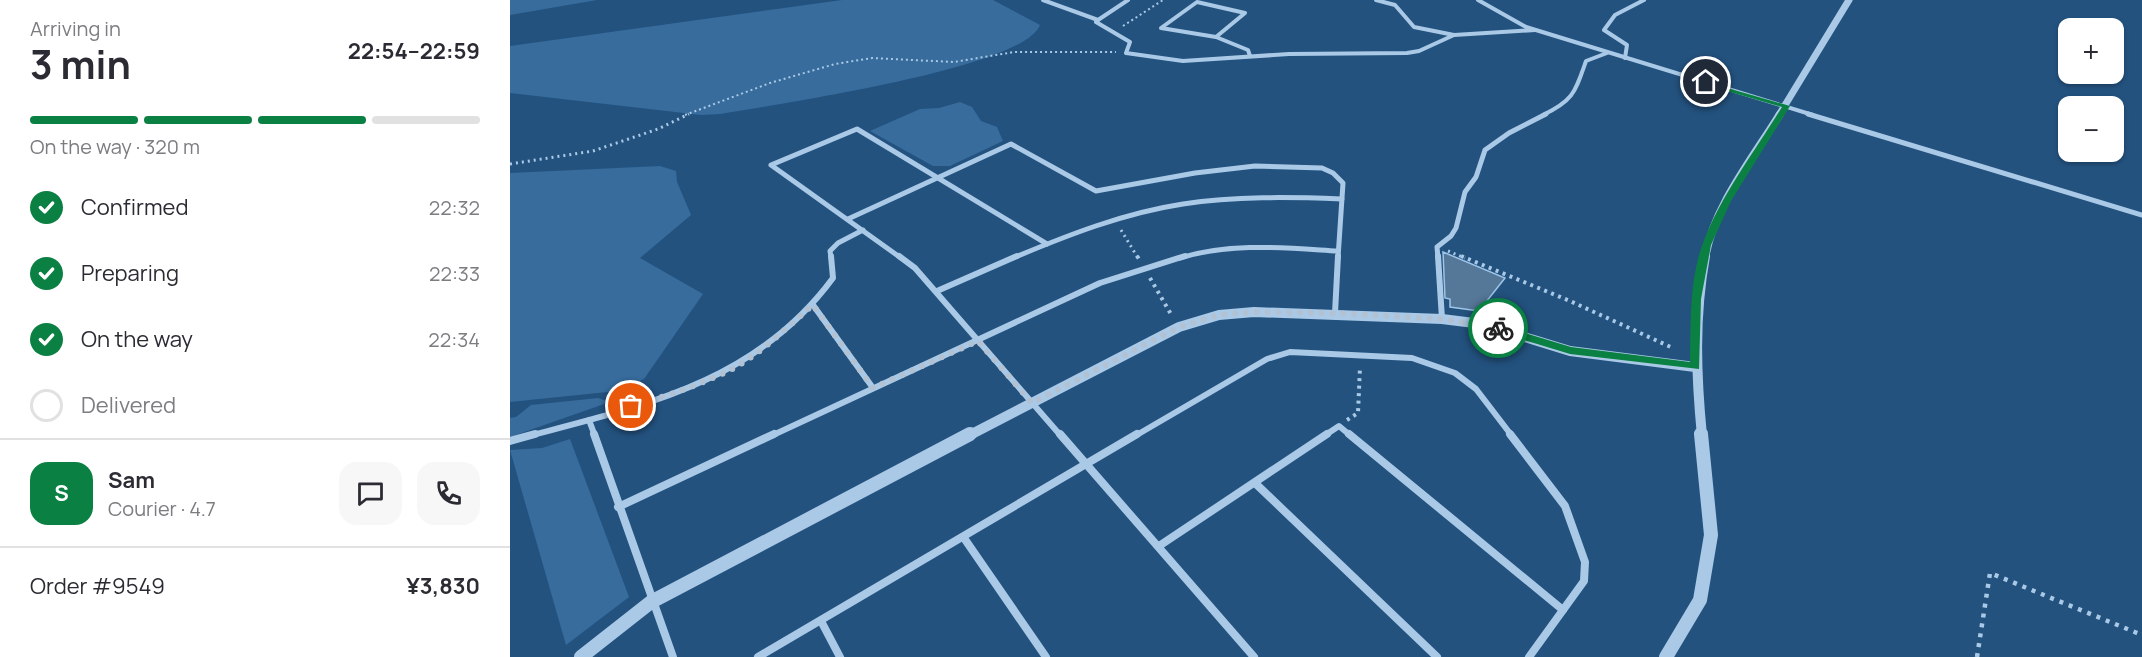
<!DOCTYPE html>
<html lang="en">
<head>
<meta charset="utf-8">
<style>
	:root { --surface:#fff; --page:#f7f7f7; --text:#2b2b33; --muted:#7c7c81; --line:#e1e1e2; --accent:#0b8043 }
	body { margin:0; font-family:Manrope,sans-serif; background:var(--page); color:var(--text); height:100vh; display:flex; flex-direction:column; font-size:22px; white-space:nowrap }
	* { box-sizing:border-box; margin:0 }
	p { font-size:20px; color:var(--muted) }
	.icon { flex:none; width:33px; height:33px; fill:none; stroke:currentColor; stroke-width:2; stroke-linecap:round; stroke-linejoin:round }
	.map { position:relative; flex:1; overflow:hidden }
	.details { display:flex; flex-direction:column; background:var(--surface); width:510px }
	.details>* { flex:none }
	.tools { position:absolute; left:1548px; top:18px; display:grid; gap:12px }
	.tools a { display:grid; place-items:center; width:66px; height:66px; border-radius:12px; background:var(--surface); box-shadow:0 2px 4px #0004; font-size:30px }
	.pin { position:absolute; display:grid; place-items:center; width:51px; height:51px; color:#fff; margin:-26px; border:3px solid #fff; border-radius:50%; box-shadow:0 2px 6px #0007 }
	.courier { position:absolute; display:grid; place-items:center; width:60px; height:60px; margin:-30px; border:4px solid #0b8043; border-radius:50%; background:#fff; color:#222; box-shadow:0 2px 8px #0007 }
	.overview em { font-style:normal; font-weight:700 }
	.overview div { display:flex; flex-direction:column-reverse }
	.overview { display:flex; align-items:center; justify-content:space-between; height:102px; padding:0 30px }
	h1 { font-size:39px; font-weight:700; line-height:45px }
	.bar { display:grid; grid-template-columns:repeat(4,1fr); gap:9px 6px; align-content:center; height:72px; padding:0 30px }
	.bar i { height:8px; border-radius:4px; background:var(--line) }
	.bar .on { background:var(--accent) }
	.bar p { grid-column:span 4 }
	.line { display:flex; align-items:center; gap:15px; padding:0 30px; border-top:2px solid var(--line) }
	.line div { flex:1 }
	.round { display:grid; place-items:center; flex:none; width:63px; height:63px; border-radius:18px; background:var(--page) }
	ol { padding:0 30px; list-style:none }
	li { display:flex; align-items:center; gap:18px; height:66px }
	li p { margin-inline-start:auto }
	li .icon { padding:6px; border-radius:50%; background:var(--accent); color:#fff; stroke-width:4 }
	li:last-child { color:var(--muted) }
	li i { width:33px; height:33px; border:3px solid var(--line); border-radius:50% }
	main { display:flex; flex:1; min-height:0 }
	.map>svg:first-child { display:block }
</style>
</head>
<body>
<main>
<section class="details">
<div class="overview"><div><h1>3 min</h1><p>Arriving in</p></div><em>22:54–22:59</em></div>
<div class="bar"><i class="on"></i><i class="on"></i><i class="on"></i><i></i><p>On the way · 320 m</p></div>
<ol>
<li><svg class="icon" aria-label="check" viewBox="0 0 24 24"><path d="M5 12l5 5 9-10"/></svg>Confirmed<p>22:32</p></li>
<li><svg class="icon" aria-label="check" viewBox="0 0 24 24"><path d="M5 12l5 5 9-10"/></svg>Preparing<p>22:33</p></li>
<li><svg class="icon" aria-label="check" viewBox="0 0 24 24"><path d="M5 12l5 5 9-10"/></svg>On the way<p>22:34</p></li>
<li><i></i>Delivered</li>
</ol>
<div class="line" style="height:108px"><b class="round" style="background:var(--accent);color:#fff">S</b><div><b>Sam</b><p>Courier · 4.7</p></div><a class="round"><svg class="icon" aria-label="chat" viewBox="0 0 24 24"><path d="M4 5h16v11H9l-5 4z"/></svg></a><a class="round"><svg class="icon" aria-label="phone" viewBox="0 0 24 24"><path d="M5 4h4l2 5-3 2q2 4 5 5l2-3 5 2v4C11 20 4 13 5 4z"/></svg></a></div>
<div class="line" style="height:78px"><div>Order #9549</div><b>¥3,830</b></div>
</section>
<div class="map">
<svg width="1632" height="657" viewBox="0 0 1632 657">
	<rect width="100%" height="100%" fill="#23527f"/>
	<g fill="#376c9d">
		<path d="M0,0H87L0,15Z"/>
		<path d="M332,0H483L530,25C514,69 261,105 211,114L191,115L0,93V46Z"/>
		<path d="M450,102L462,107L471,121L487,127L493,141L440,166H423L360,131L410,109L429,108Z"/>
		<path d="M150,166L166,171L167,182L181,215L130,258L193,294L134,379L107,391L0,402V173Z"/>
		<path d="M88,398L100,402L0,437V418L6,417L21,405Z"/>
		<path d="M60,439L119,597L56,645L0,450L32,448Z"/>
	</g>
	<path fill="#557798" stroke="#9dc5e7" stroke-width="1.5" d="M933,252L995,278L969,311L940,307V299L935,298Z"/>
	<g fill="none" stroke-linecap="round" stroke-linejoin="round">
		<g stroke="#a9c9e6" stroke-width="2" stroke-dasharray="2 3" stroke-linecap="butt">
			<path d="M613,26L653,0"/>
			<path d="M175,115L260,83L325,64L362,58L444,62L504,52H606"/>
		</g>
		<g stroke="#a9c9e6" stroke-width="3" stroke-dasharray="2 4" stroke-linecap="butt">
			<path d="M0,164L83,151L148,129L179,114"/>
			<path d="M611,230L628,258"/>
			<path d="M938,251L955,258"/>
		</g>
		<g stroke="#a9c9e6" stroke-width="4" stroke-dasharray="3 4.5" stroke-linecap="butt">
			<path d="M627,256L629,259"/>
			<path d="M951,256L1060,301L1163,348"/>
			<path d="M640,278L662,316"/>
			<path d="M837,420L848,413L850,367"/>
		</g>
		<path stroke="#a9c9e6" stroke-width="4.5" stroke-dasharray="4 6" stroke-linecap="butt" d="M1467,657L1480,573L1632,635"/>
		<g stroke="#a9c9e6" stroke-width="4">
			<path d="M533,0L588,20L618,0"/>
			<path d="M866,0L885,5L904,27L944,35"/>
			<path d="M968,0L1016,27L1303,115"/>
			<path d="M687,2L735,13L706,37L651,28Z"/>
			<path d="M588,20L586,22L620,42L616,53L673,61L779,54L897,53L909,51L944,35L1025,30"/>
			<path d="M706,37L738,50L740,56"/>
			<path d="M1115,58L1117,45L1094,30L1105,15L1134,0"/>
			<path d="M1033,115C1064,100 1065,92 1076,61L1097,53"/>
		</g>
		<g stroke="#a9c9e6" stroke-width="5">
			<path d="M1298,114L1632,215"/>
			<path d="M338,219L501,144L586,191L685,173L745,166L812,168L823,173L833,183L828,258"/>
			<path d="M321,258L320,251L328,243L353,230"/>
			<path d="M391,258L261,165L347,129L537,244"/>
			<path d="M503,258C558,235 614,213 673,204C725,196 779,197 832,199"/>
			<path d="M670,258C721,242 776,248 828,251"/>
			<path d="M928,258L927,247L941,236L946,228L955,192L966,177L975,150L999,133L1036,114"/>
		</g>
		<g stroke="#a9c9e6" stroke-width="6">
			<path d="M389,256L405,268L551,436"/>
			<path d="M928,256L932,319"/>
			<path d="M427,291L507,256"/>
			<path d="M303,305L363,388"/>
			<path d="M825,313L828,256"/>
			<path d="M79,420L85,436"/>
			<path d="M19,436C137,405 247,381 323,278L321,256"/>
			<path d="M261,436L590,283L675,256"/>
			<path d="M625,436L757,359L780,352L902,358L945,373L966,389L1002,436"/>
			<path d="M814,436L829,426L841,436"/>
		</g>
		<g stroke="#a9c9e6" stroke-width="8">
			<path d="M84,434L163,657"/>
			<path d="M550,434L744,657"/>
			<path d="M839,434L1053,610"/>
			<path d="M1000,434L1055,506L1075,562L1074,581L1019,657"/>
			<path d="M0,441L25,434"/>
			<path d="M745,483L927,657"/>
			<path d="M108,507L264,434"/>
			<path d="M454,538L536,657"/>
			<path d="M649,546L817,434"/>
			<path d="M311,621L330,657"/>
			<path d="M248,657L627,434"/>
		</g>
		<path stroke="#a9c9e6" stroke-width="7" d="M1269,115L1339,0"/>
		<path stroke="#a9c9e6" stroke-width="8" d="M1195,258C1204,206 1243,158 1270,114"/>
		<g stroke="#a9c9e6" stroke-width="10">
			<path d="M458,436L669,327L709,315L744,312L932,319L972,324L1060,351L1185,367"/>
			<path d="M1192,436C1186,374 1184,317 1195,256"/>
		</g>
		<g stroke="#a9c9e6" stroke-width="14">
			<path d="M71,657L141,602L460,434"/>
			<path d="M1156,657L1190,600L1201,535L1191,434"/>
		</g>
	</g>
	<path fill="#0b8043" d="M1193,81L1280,106L1221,201L1201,245L1191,299L1189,369L1060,354L984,331L983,328L988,325L1061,347L1180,362C1181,324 1179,280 1193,243C1211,195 1245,151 1272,107L1193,84Z"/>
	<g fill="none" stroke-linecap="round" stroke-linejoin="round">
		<path stroke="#b2c2d2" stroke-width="6" stroke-dasharray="0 10.8" d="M121,406C156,396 191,385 224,368C253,352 278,326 303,305L363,388L468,341L522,403L669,327L709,315L744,312L825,313L932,319L988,328"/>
	</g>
</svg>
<div class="tools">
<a>+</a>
<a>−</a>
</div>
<div class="pin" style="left:121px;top:406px;background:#ea580c"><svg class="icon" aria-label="bag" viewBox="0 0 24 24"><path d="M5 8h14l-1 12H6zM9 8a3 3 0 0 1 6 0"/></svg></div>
<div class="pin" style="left:1196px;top:82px;background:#1f2937"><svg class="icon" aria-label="home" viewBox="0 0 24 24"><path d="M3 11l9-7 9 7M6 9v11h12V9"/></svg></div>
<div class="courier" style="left:988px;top:328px"><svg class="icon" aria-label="bike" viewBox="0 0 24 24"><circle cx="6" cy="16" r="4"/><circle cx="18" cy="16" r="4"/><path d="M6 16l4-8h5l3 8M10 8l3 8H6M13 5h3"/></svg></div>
</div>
</main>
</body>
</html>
